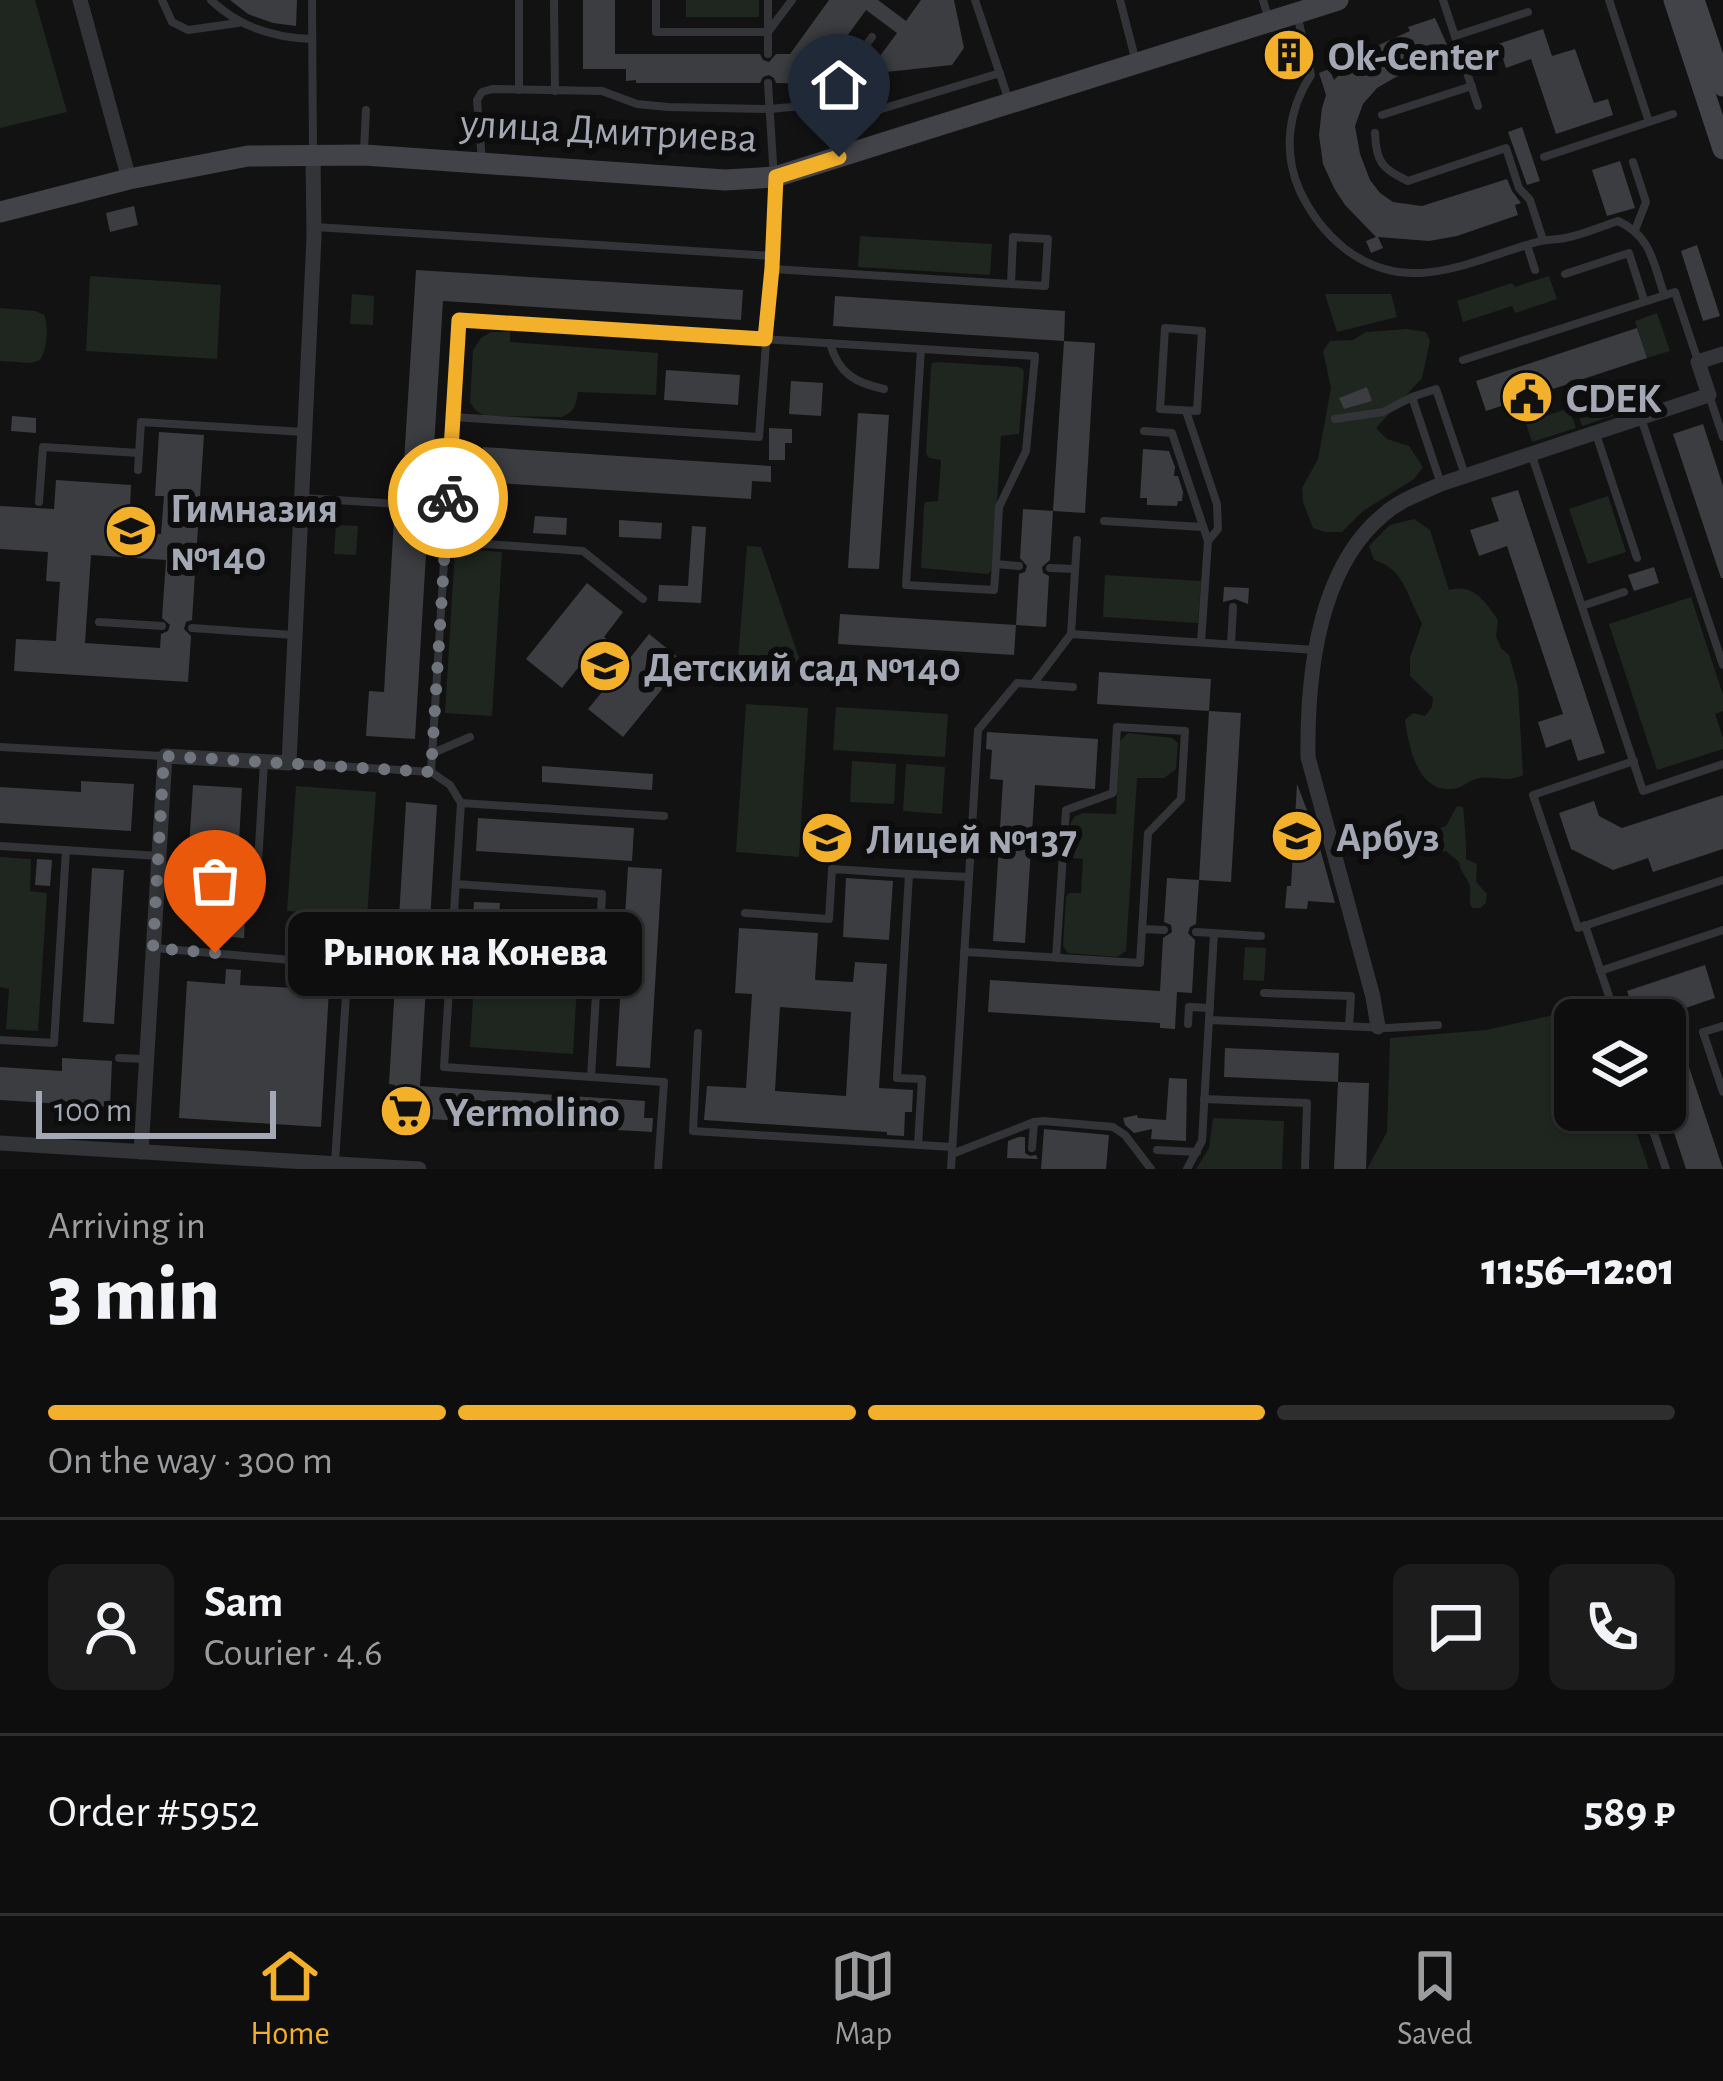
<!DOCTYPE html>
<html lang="en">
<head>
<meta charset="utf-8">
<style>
	:root { --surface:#0e0e0e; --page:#1c1c1c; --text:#f1f3f6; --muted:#9b9c9e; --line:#2e2e2e; --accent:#f3b02b }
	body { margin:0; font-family:"Alegreya Sans",sans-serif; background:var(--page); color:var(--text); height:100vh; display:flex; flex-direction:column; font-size:45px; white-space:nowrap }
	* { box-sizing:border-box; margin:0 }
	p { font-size:39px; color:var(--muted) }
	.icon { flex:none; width:66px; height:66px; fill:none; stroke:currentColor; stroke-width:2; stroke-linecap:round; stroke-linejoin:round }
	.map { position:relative; height:1169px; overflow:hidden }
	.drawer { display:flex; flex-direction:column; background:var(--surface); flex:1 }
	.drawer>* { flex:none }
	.controls { position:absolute; left:1554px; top:999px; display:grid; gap:24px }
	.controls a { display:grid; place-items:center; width:132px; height:132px; border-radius:18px; background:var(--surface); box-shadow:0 3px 9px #0004,0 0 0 3px var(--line); font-size:60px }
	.scale { position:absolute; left:36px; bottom:30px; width:240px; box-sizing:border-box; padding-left:12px; border:6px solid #a3a8b4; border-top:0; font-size:33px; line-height:42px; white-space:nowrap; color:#a3a8b4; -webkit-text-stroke:9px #0d0d0e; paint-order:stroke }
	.pin { position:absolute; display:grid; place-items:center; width:102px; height:102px; color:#fff; margin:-123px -51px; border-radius:50% 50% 50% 0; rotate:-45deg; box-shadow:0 0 12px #0007 }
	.pin .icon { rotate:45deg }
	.courier { position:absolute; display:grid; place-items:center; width:120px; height:120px; margin:-60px; border:9px solid #f3b02b; border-radius:50%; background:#fff; color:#222; box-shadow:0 3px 15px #0007 }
	.bubble { position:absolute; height:84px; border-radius:18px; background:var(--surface); box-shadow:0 3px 9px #0004,0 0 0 3px var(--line); font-size:39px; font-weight:800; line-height:84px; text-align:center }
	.summary em { font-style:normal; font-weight:800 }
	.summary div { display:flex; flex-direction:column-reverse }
	.summary { display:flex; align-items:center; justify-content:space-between; height:204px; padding:0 48px }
	h1 { font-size:78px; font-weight:800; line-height:90px }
	.bar { display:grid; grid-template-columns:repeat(4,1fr); gap:18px 12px; align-content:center; height:144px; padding:0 48px }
	.bar i { height:15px; border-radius:9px; background:var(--line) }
	.bar .on { background:var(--accent) }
	.bar p { grid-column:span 4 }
	.line { display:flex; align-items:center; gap:30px; padding:0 48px; border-top:3px solid var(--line) }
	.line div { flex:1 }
	.round { display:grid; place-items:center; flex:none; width:126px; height:126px; border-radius:18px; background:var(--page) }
	.menu { display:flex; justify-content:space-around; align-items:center; height:168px; border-top:3px solid var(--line); background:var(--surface); font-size:33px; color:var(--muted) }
	.menu a { display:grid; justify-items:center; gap:6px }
	.menu .on { color:var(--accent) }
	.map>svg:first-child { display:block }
</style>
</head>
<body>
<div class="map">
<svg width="1723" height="1169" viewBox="0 0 1723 1169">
	<rect width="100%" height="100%" fill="#121213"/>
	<g fill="#1e261f">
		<path d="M0,0H35L67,112L0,128Z"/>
		<rect x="686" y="0" width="73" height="17"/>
		<path d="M860,236L992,244L990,275L858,267Z"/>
		<path d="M90,276L221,285L217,359L86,351Z"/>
		<path d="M1549,276L1557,299L1515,313L1512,306L1463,322L1457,301L1512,283L1515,287Z"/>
		<path d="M352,294L374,296L373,325L350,324Z"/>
		<path d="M1325,294H1391L1397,317L1337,332Z"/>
		<path d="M0,308L35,311L44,315C49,327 47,349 40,360L31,363L0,361Z"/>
		<path d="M1657,313L1670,351L1647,358L1635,321Z"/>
		<path d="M1407,329L1426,332L1430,341L1422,378L1376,428L1387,439L1409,446L1423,467L1414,479L1363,511L1342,532H1325L1313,528L1303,502L1302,488L1318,459L1331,388L1323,351L1330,341L1353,340L1366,332Z"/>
		<path d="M491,332H510V342L658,353L656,395L578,392C576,405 575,411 562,417L485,416L475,410L470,402L473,350L481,338Z"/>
		<path d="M937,362L1018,367L1023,369L1024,373L1019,434L1001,436L993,569L988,574L921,568L924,506L925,502L938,501L941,460L929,458L926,453L931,369L932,363Z"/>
		<path d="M1630,388L1636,408L1582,426L1576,406Z"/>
		<path d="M1569,408L1576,428L1532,442L1526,423Z"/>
		<path d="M1608,496L1626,552L1588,564L1569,509Z"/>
		<path d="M1414,519L1430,530L1449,590C1473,583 1485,601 1498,620L1496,636L1501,648L1509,655L1518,687L1523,775C1507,784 1492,774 1476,779C1469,781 1464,786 1458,788C1418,797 1409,748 1405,720L1413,713L1425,716L1432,707L1433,698L1410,676V658L1422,623C1407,597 1405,569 1374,560L1369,546L1390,525Z"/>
		<path d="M336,525L358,526L356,555L334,554Z"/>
		<path d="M747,546L761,547L806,678L737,672Z"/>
		<path d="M455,549L502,552L492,716L445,713Z"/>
		<path d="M1105,575L1201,581L1198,623L1103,617Z"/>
		<path d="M1691,597L1723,695V711L1715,714L1723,738V749L1657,770L1609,624Z"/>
		<path d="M746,704L808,708L799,857L736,852Z"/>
		<path d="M836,707L948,714L945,757L833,750Z"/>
		<path d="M1128,733L1172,738L1178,743L1176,769L1164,778H1137L1126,951L1117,957L1068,953L1063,946L1066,897L1069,893H1081L1083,859L1072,858L1068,853L1070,825L1074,817L1083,813L1116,814L1120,741Z"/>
		<path d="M852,761L896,764L894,804L850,802Z"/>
		<path d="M906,764L945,767L942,814L903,811Z"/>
		<path d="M296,786L376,792L367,917L287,911Z"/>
		<path d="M1457,806L1463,807C1464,812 1467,853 1466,859L1477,864L1476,882L1487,894L1486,903L1480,908H1472C1468,900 1471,896 1470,887C1468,877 1460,873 1459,862L1446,851L1431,855L1423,842V834L1446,826Z"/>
		<path d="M0,857L31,859L30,891L47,893L38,1031L6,1029L9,989L0,987Z"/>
		<path d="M501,911L581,916L573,1054L470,1047L478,919L500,920Z"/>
		<path d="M1245,947L1266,948L1264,981L1243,980Z"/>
		<path d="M1589,1007L1596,1013L1599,1020H1575V1110H1629L1649,1169H1367L1387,1132L1390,1038L1486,1030Z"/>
		<path d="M1213,1118L1284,1121L1282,1169H1196L1209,1148Z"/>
	</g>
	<g fill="#3c3d40" fill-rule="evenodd">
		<path d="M230,0H297L296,26L273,23L248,14Z"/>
		<path d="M583,0H615V54H760L763,60L769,62L776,54H790L829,0H878L906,21L921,0H954L964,48L952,65L886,72L874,64L897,33L866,10L819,75L818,84L776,83L774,78L769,75L763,77L760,83H636V80L626,81V69H583Z"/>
		<path d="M1435,18L1448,47L1445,49L1450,64L1418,75L1416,70L1396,77L1377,88L1363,104L1355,126L1360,154L1370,180L1380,193L1393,202L1422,206L1507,179L1512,191L1521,203L1515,205L1518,215L1457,236L1429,241L1378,237L1383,248L1371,253L1366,241L1376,237L1345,205L1334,188L1323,164L1319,135L1322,108L1326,95L1319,73L1329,69L1334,80L1355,59L1372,48L1410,31L1408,27Z"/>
		<path d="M1543,29L1552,56L1575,49L1594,103L1608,99L1613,115L1556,134L1531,59L1506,68L1498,44Z"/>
		<path d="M1522,127L1540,181L1527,185L1508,132Z"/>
		<path d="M1620,161L1635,208L1607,216L1592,170Z"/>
		<path d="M134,206L138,225L110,232L106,213Z"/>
		<path d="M1697,245L1720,316L1703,321L1681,251Z"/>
		<path d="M416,270L743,290L741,320L443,301L432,479L403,478Z"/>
		<path d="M835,296L1065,311L1064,341L833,326Z"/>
		<path d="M1637,328L1647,358L1486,411L1476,381Z"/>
		<path d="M1064,341L1095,343L1085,513L1053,511Z"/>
		<path d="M666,370L740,375L738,405L664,400Z"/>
		<path d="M791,381L823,383L821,416L789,414Z"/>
		<path d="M1367,387L1372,401L1344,409L1339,398Z"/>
		<path d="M858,413L889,415L879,569L848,568Z"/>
		<path d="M12,416L36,418V433L11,431Z"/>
		<path d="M1703,424L1723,486V578H1721L1673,434Z"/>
		<path d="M769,428L792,429V443H785V460H769Z"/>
		<path d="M159,432L204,435L192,620L186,622L184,629L191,636L188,682L14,671L16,639L56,641L60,582L46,581L48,552L0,549V506L54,509L56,480L131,485L129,532L161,534L164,496H155ZM91,555L166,560L162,618L170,625L168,631L161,634L160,648L85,643Z"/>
		<path d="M483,447L771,466V482L752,481L751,499L481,482Z"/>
		<path d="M1143,449L1169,451L1175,467L1174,476H1178L1183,492L1182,501H1178L1177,506L1147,505V498H1140Z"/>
		<path d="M1518,490L1605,753L1578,761L1571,739L1546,748L1538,722L1563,714L1507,546L1479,556L1470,530L1499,521L1491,498Z"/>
		<path d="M1023,509L1053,511L1050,560L1042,567L1043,573L1049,576L1046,627L1016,625L1019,574L1025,572L1027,566L1020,558Z"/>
		<path d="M535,516L567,518L566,535L533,533Z"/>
		<path d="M394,518L428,520L415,739L366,736L369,691L384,692Z"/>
		<path d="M619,520L662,523L661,539L619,537Z"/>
		<path d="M692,526L706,527L701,603L658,601L659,585L688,586Z"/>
		<path d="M1654,567L1659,583L1634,591L1628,575Z"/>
		<path d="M587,583L623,612L604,637L630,658L649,634L684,662L623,737L588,709L612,680L585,659L562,688L526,659Z"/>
		<path d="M1224,587L1249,588L1248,604L1235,599L1223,602Z"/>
		<path d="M840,614L1016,625L1014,655L838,644Z"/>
		<path d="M1099,672L1211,679L1209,711L1097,704Z"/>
		<path d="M1209,711L1241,713L1231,882L1199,880Z"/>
		<path d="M987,732L1098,739L1095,789L1035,785L1025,943L993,941L1003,780L990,779L992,750L986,749Z"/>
		<path d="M542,766L653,774L652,790L542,782Z"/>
		<path d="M81,781L134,784L131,831L0,823V787L81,792Z"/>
		<path d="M1297,784L1316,834L1335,903L1308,901L1307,909L1285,908L1287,886H1291Z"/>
		<path d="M193,785L242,788L236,896L246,897L244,938L230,937L231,933L201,932L203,895L186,894Z"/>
		<path d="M1723,795V849L1653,872L1648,858L1613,870L1571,849L1559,813L1594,801L1599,816L1622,828Z"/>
		<path d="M406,802L437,805L420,1086L645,1101L644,1118H653L652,1132L393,1117L395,1085L389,1084Z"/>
		<path d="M478,818L634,828L632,861L476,851Z"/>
		<path d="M37,859L52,860L50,886L35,885Z"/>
		<path d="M628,867L662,869L650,1068L616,1066Z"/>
		<path d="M92,868L124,870L114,1024L83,1022Z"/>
		<path d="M846,878L893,881L889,940L843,937Z"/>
		<path d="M1167,878L1199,880L1196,924L1190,927L1188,933L1195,940L1192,993L1177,992L1175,1029L1160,1028V1023L988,1012L990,980L1160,991L1163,938L1172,932L1171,925L1164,922Z"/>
		<path d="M474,902L500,903L499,918L473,917Z"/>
		<path d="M739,928L818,933L815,980L853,982L855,962L887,964L879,1088L913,1090L912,1112H905L904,1136L887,1135V1132L704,1120L707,1086L746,1088L752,994L735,993ZM780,1007L851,1012L846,1096L775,1091Z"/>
		<path d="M1705,965L1715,998L1671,1013L1723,1169H1686L1665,1105V1020H1637L1627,991Z"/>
		<path d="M226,969L241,970L240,985L329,990L321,1127L179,1118L187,981L225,984Z"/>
		<path d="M1225,1048L1339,1053L1338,1082L1224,1077Z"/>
		<path d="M62,1058L112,1061L110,1107L0,1100V1067L62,1071Z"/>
		<path d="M1169,1078L1187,1079L1186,1141L1151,1139L1152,1129L1134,1133L1125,1125L1123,1118L1137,1115L1138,1118L1166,1120Z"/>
		<path d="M1338,1082L1369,1083L1366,1169H1334Z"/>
		<path d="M1044,1129L1109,1135L1106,1169H1041Z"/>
		<path d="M1019,1137H1025V1153L1030,1156L1036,1155L1038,1159L1007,1158L1008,1141Z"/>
	</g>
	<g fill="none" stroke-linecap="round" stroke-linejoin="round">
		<g stroke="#333438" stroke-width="8">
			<path d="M162,0L172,22L188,30L238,23"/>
			<path d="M211,0C239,27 274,38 312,39"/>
			<path d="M312,0L313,154"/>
			<path d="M519,0V90"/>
			<path d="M554,0L555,91"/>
			<path d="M656,0V32H768L792,0"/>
			<path d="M768,0V54"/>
			<path d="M975,0L1009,101"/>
			<path d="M1120,0L1136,62"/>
			<path d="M1263,0L1269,20"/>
			<path d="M1443,0L1478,106"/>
			<path d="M1609,0L1649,122"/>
			<path d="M1297,14L1311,75C1288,110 1283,151 1299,189C1310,213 1324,232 1344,248C1408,298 1469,261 1537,242C1546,239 1555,240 1565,238C1582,235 1600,227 1618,221C1651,236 1653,262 1664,294"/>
			<path d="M1455,36L1528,12"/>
			<path d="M823,104L872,37"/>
			<path d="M1382,115L1472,86"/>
			<path d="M1375,133C1376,162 1382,169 1408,181L1506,148L1519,188L1530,200L1543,240"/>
			<path d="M364,150L366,110"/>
			<path d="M1544,157L1673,114"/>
			<path d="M482,161L477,100L482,92L492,89L602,91L637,104L668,107L770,109L823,104L832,124L1000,73"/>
			<path d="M1633,162L1646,202L1635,230"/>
			<path d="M315,227L773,256"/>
			<path d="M1527,245L1535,270"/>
			<path d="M773,269L1011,284L1045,286L1048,239L1013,237L1011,284"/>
			<path d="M1565,274L1629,253L1644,300"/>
			<path d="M1165,328L1202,331L1197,411L1160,409Z"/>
			<path d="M830,343C838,373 855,383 884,389"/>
			<path d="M921,349L906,585L994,590L996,564"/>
			<path d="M1463,360L1675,292L1698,361"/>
			<path d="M1709,395L1723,437"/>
			<path d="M1186,411L1217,504L1218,529L1208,541"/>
			<path d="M453,417L759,437L776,211L768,83"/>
			<path d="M1641,418L1723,665"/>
			<path d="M1335,419L1383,412L1412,397"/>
			<path d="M1144,431L1172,433L1208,541L1201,642"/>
			<path d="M1596,434L1637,558"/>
			<path d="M1532,456L1643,791L1723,764"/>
			<path d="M138,470L141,422L304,432"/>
			<path d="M1441,484L1412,397L1436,389L1465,475"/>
			<path d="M303,498L448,507"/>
			<path d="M39,502L43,447L139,453"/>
			<path d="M1104,521L1202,527"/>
			<path d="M446,541L583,551L643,599"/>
			<path d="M1050,568L1075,569"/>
			<path d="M1582,606L1624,592"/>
			<path d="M99,622L162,626"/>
			<path d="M192,628L293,635"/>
			<path d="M1071,634L1315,650"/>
			<path d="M1231,644L1233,607"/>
			<path d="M1034,683L1071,634L1077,540"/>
			<path d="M0,747L163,756"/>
			<path d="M433,753L470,737"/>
			<path d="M1634,761L1533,795L1578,928L1723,880"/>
			<path d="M290,763L431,772L450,785L461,803L444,1067L664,1082L658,1169"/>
			<path d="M431,772L459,320L1035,356L1026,451L999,507L996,564L1019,566"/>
			<path d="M461,803L664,816"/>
			<path d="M0,846L159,856"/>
			<path d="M456,884L602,894L591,1077"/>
			<path d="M256,897L264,762"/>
			<path d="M745,913L829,919L832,869L909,874"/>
			<path d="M1585,925L1617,1020"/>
			<path d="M1142,929L1164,930"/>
			<path d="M1196,932L1261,936"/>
			<path d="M155,948L348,965L335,1162"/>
			<path d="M964,952C1023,955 1082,960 1140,963L1148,833L1181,799L1185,731L1117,727L1113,793L1066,810L1056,958"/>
			<path d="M1600,971L1723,930"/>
			<path d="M1264,993L1351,996L1349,1026"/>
			<path d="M1209,1020L1387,1028L1438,1025"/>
			<path d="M1188,1024L1189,1007L1210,1008"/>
			<path d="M1723,1026L1703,1032L1723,1092"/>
			<path d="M698,1033L693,1131L952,1147"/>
			<path d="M0,1040L54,1043L66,850"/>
			<path d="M119,1058L145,1059"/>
			<path d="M1204,1099L1307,1103L1305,1169"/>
			<path d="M1646,1110L1666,1169"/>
			<path d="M918,1145L922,1079L897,1078L909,874L969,877"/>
			<path d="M1032,1148L1034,1122"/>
			<path d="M1157,1150L1197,1152"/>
			<path d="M952,1154L1034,1122L1044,1121L1113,1127L1125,1135L1151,1169"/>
			<path d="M951,1169L978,730L1017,683L1073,687"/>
			<path d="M1187,1169L1202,1141L1214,933"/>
		</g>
		<g stroke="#333438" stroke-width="15">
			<path d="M80,0L129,179"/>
			<path d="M1378,1027L1373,997L1308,757C1307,677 1317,570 1383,515C1400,500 1421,493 1441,484L1709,395L1698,362L1723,354"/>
			<path d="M0,1143L419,1169"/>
			<path d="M141,1152L165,756L289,763L314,237L313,154"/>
		</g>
		<g stroke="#414348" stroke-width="21">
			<path d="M1674,0L1723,149"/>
			<path d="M1694,0L1723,86"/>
			<path d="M0,212L129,179L248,156L364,155L725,180L775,177L1338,0"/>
		</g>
	</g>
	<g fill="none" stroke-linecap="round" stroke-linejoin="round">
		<path stroke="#70747c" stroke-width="12" stroke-dasharray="0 21.6" d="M215,953L153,948L164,756L431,772L448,498"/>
		<path stroke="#f3b02b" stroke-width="15" d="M448,498L459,320L765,339L772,268L776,177L839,157"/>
	</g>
	<defs>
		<g id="building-disc" transform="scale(2.7)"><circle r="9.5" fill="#f3b02b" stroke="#0d0d0e"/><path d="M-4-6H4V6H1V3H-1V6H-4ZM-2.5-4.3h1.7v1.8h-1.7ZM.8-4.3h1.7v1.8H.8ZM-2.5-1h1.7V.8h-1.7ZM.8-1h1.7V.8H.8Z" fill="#111"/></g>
		<g id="civic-disc" transform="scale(2.7)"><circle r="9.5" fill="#f3b02b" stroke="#0d0d0e"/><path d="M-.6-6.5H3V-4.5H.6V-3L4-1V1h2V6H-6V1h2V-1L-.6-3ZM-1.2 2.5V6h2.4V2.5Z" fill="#111"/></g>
		<g id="school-disc" transform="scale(2.7)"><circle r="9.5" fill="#f3b02b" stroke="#0d0d0e"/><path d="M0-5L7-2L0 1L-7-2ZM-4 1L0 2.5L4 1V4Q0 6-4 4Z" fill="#111"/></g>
		<g id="supermarket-disc" transform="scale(2.7)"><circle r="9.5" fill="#f3b02b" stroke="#0d0d0e"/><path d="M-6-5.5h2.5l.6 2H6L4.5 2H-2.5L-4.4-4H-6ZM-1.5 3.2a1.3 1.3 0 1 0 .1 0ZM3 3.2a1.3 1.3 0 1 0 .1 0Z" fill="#111"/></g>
	</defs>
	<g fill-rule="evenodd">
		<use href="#building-disc" x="1289" y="55"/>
		<use href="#civic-disc" x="1527" y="397"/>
		<use href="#school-disc" x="131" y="531"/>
		<use href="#school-disc" x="605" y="666"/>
		<use href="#school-disc" x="1297" y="836"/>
		<use href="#school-disc" x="827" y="838"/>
		<use href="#supermarket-disc" x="406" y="1111"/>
	</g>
	<g text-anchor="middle" stroke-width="12" stroke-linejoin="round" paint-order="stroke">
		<g font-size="42" font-weight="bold" fill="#a3a8b4" stroke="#0d0d0e" text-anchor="start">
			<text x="1328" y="70">Ok-Center</text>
			<text x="1566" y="412">CDEK</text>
			<text x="170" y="522">Гимназия<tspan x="170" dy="48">№140</tspan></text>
			<text x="644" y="681">Детский сад №140</text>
			<text x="1336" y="851">Арбуз</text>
			<text x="866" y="853">Лицей №137</text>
			<text x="445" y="1126">Yermolino</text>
		</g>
		<g font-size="42" fill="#a3a8b4" stroke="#0d0d0e">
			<text transform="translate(609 129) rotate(3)" y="15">улица Дмитриева</text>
		</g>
	</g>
</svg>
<div class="controls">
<a><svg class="icon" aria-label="layers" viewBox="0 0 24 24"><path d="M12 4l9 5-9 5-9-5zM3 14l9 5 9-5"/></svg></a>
</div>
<div class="scale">100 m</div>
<div class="pin" style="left:215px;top:953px;background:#ea580c"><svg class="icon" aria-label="bag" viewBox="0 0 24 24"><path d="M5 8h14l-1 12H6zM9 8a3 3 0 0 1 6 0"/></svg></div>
<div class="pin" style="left:839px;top:157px;background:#1f2937"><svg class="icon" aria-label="home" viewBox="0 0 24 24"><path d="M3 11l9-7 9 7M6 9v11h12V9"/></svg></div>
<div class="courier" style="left:448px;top:498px"><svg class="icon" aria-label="bike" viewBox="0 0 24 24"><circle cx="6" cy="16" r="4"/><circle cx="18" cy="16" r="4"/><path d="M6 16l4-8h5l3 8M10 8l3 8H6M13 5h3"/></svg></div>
<div class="bubble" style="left:288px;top:912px;width:354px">Рынок на Конева</div>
</div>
<section class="drawer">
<div class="summary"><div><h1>3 min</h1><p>Arriving in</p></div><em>11:56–12:01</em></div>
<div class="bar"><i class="on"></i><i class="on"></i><i class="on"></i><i></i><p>On the way · 300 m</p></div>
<div class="line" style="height:216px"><a class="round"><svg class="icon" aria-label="person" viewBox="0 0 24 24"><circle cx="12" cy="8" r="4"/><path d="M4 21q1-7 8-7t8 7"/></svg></a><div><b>Sam</b><p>Courier · 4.6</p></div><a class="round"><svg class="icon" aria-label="chat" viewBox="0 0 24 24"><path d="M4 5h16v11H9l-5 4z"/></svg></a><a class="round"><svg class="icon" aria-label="phone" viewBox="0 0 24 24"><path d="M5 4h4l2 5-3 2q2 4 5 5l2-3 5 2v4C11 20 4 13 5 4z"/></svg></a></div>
<div class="line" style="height:156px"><div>Order #5952</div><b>589 ₽</b></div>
</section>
<nav class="menu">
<a class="on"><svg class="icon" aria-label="home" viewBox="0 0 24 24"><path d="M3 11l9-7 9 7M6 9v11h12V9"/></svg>Home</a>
<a><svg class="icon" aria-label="map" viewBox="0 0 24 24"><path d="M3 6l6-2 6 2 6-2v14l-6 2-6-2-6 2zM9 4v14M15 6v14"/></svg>Map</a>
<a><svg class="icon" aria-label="saved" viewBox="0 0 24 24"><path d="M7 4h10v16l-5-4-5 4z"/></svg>Saved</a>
</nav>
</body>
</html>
